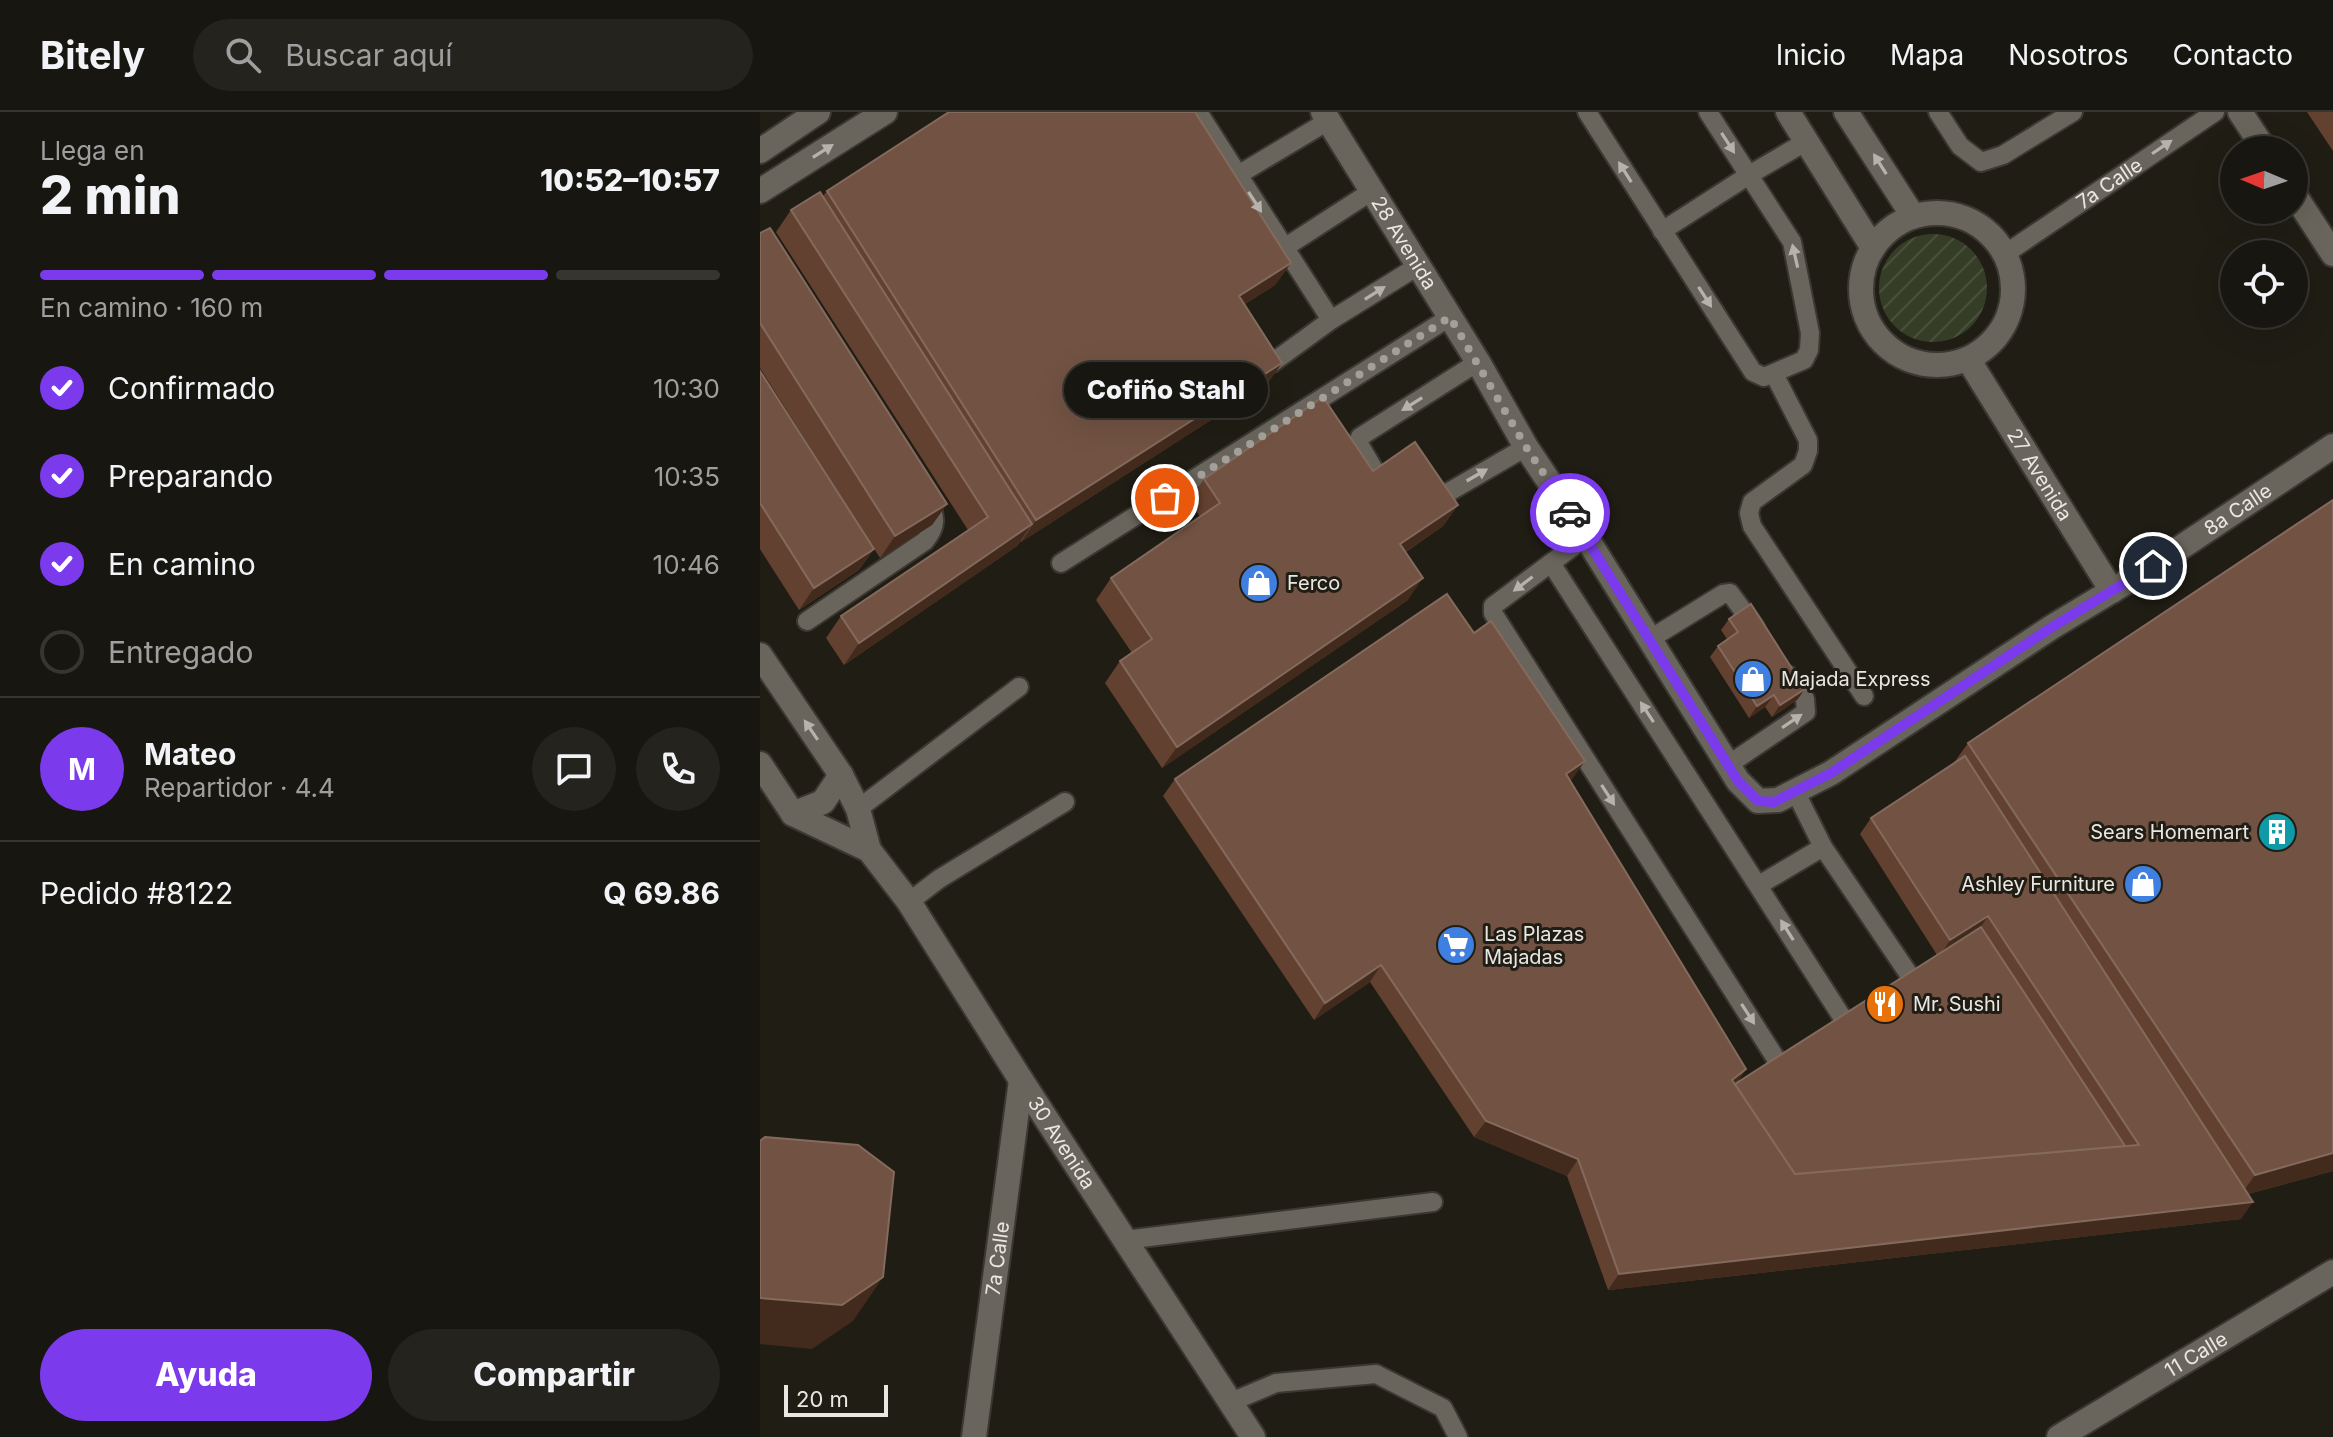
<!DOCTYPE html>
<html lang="es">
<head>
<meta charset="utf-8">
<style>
	:root { --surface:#181610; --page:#25231e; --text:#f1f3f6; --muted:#9f9f9f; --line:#363530; --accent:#7c3aed }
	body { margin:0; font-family:Inter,sans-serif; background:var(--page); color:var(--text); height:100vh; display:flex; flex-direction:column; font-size:30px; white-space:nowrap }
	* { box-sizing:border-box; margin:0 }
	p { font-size:26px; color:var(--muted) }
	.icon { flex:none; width:44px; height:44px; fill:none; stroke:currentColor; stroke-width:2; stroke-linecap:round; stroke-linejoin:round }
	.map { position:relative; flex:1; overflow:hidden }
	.drawer { display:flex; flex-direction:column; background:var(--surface); width:760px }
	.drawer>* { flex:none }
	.needle { width:52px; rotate:272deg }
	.fabs { position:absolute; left:1460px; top:24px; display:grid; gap:16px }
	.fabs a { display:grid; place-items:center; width:88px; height:88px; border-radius:50%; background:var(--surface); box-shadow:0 8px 32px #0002,0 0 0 2px var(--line); font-size:40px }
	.scale { position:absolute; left:24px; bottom:20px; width:104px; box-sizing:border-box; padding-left:8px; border:4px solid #eae7e2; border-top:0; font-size:22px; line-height:28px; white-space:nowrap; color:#eae7e2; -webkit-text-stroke:6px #201d15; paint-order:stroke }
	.pin { position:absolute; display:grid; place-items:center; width:68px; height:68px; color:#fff; margin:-34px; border:4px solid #fff; border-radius:50%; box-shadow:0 2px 8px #0007 }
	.courier { position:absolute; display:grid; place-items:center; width:80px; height:80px; margin:-40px; border:6px solid #7c3aed; border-radius:50%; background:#fff; color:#222; box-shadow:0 2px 10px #0007 }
	.bubble { position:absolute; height:56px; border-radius:28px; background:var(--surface); box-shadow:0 8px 32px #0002,0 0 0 2px var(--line); font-size:26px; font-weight:800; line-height:56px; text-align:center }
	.overview em { font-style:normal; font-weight:800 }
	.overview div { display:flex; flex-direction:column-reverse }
	.overview { display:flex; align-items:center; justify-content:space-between; height:136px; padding:0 40px }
	h1 { font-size:52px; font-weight:800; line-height:60px }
	.bar { display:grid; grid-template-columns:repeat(4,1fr); gap:12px 8px; align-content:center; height:96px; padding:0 40px }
	.bar i { height:10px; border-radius:6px; background:var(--line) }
	.bar .current { background:var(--accent) }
	.bar p { grid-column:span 4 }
	.line { display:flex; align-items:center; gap:20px; padding:0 40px; border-top:2px solid var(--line) }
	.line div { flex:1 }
	.round { display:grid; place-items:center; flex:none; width:84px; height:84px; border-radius:42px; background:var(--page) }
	ol { padding:0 40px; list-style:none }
	li { display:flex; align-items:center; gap:24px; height:88px }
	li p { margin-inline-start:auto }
	li .icon { padding:8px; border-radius:50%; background:var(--accent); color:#fff; stroke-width:4 }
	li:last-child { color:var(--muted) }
	li i { width:44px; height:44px; border:4px solid var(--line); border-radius:50% }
	.action { display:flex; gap:16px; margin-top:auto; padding:16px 40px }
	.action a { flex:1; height:92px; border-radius:48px; background:var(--accent); color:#fff; font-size:32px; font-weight:800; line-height:92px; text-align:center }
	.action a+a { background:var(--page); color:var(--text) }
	header { display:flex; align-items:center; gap:48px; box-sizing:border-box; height:112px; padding:0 40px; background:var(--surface); border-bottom:2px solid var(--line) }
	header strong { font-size:38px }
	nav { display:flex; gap:44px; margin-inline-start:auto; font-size:28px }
	.search { width:560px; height:72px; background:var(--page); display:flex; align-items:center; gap:20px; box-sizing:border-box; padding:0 28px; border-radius:44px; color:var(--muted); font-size:30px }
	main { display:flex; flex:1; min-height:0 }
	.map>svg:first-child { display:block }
</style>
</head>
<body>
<header>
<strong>Bitely</strong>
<div class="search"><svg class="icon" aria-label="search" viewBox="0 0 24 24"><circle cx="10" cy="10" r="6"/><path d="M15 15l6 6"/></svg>Buscar aquí</div>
<nav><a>Inicio</a><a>Mapa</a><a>Nosotros</a><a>Contacto</a></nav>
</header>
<main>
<section class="drawer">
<div class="overview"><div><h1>2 min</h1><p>Llega en</p></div><em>10:52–10:57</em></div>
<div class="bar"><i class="current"></i><i class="current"></i><i class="current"></i><i></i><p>En camino · 160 m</p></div>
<ol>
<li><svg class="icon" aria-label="check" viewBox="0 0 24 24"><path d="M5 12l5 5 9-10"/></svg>Confirmado<p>10:30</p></li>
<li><svg class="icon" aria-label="check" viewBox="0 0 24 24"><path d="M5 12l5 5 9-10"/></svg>Preparando<p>10:35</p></li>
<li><svg class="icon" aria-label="check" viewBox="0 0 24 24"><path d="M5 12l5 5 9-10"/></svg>En camino<p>10:46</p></li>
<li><i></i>Entregado</li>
</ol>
<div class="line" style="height:144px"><b class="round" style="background:var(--accent);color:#fff">M</b><div><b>Mateo</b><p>Repartidor · 4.4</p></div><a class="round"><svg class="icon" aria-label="chat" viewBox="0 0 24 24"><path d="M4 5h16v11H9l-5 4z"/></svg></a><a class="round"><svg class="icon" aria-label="phone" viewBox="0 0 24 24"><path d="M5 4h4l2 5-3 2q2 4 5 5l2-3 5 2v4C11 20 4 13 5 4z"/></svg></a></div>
<div class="line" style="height:104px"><div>Pedido #8122</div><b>Q 69.86</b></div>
<div class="action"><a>Ayuda</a><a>Compartir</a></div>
</section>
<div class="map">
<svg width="1573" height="1325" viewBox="0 0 1573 1325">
	<defs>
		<pattern id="garden-furrows" width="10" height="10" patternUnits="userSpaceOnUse" patternTransform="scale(2)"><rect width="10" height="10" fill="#353d27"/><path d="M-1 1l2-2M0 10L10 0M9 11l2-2" fill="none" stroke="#49503c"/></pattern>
	</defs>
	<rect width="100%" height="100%" fill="#201d15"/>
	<circle fill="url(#garden-furrows)" cx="1173" cy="176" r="54"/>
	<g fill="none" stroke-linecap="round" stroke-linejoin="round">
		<g stroke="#3b3833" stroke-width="22">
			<g id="service">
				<path d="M438,0L571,208"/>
				<path d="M827,0L993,260L1004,265L1044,248L1049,238L1050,221L1032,130L948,0"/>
				<path d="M1178,0L1200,34L1221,50L1243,43L1313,0"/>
				<path d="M478,63L568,9"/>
				<path d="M902,119L989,63L1047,29"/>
				<path d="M524,136L612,79"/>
				<path id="s1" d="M1245,142L1455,0"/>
				<path d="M512,251L571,208L658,154"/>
				<path d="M1014,262L1048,328V339L1043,353L992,390L989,401L992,414L1104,584"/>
				<path d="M619,366L599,332L600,325L718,250"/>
				<path d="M670,391L766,335"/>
				<path d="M826,425L733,494V501L1018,950"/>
				<path d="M301,451L690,205"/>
				<path d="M791,451L1084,908"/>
				<path d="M47,509L165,429C177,414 176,406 169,389"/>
				<path d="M890,527L963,482L970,481L995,515"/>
				<path d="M968,653L1046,600L1045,587L1028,563"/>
				<path d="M1035,679L1063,735L1150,864"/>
				<path d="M98,697L259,575"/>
				<path d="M999,773L1063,735"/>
				<path d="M149,790L179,767L305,690"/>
				<path d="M365,1128L673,1090"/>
				<path d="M471,1290L516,1271L616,1262L683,1296L698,1325"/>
			</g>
		</g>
		<g stroke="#3b3833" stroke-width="28">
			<g id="minor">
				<path id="s2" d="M563,0L718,250L766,335L826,425L978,669L998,689L1018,688L1071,661L1292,515L1393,454L1573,334"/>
				<path d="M1028,0L1113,136"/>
				<path d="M1086,0L1153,104"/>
				<path d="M1480,0L1505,38"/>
				<path d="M1534,82L1573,142"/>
				<circle cx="1177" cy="177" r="76"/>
				<path id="s3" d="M1208,247L1352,479"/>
				<path id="s4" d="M214,1325L261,968"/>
				<path id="s5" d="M1299,1325L1573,1160"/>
			</g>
		</g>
		<g stroke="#3b3833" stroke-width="28">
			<g id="tertiary">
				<path d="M0,39L58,0"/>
				<path d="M0,79L125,0"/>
				<path id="s6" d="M0,543L81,663L98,697L109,738L149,790L261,968L493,1325"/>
				<path d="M0,652L33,702L109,738"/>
				<path d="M33,702L63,690L81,663"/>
			</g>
		</g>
		<use href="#service" stroke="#69655c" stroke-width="18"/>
		<use href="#minor" stroke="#69655c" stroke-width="24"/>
		<use href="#tertiary" stroke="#69655c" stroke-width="24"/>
	</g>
	<g fill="#634130">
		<path d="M1547,0H1573V39Z"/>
		<path d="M67,79L531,151L515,173L485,192L522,251L507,272L261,430V429L257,434L84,553L66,526L81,504L208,418L16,120L31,98L63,84Z"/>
		<path d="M0,121L187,392L172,413L120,446L0,256Z"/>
		<path d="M0,259L114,437L99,458L39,498L0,437Z"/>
		<path d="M613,359L698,393L683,414L646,440L648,488L402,656L345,571L360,549L372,541L336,488L351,466L440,405L429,388L444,367Z"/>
		<path d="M969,507L1045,577L1037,588L1012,605L1005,595L989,606L950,545L958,534L967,527L961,518Z"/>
		<path d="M1208,631L1573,1059L1488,1082L1481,1107L848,1178L807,1064L714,1025L610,870L554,908L403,684L415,667L813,666L810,668L986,957L977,971L1177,843L1100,722L1111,706L1193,652Z"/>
	</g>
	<g fill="#422b1d">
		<path d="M531,151L515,173L464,205L479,184Z"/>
		<path d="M522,251L507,272L261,430L276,408Z"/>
		<path d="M187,392L172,413L120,446L135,424Z"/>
		<path d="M698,393L683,414L625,454L640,432Z"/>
		<path d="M272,412L257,434L84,553L99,531Z"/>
		<path d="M114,437L99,458L39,498L54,476Z"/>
		<path d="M663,466L648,488L402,656L417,635Z"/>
		<path d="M1045,577L1037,588L1012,605L1020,593Z"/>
		<path d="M1014,583L1005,595L989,606L997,594Z"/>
		<path d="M825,649L813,666L794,678L806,662Z"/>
		<path d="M1228,804L1217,821L1179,845L1190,828Z"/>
		<path d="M621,853L610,870L554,908L565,891Z"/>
		<path d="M986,957L975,974L972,968Z"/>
		<path d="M726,1009L818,1047L807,1064L714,1025Z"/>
		<path d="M1573,1041V1059L1480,1084L1495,1063Z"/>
		<path d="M1493,1090L1481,1107L848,1178L859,1162Z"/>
		<path d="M123,1165L93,1209L52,1237L0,1232V1186Z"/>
	</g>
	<g fill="#725343" stroke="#846a5c" stroke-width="2">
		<path d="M189,0H435L531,151L479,184L522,251L276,408L67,79Z"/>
		<path d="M60,80L272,412L99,531L81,504L228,405L31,98Z"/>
		<path d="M10,116L187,392L135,424L0,211V121Z"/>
		<path d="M0,259L114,437L54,476L0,391Z"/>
		<path d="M563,285L613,359L655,330L698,393L640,432L663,466L417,635L360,549L392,527L351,466L460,391L444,367Z"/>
		<path d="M1573,388V1041L1495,1063L1208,631Z"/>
		<path d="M687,482L714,521L731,509L825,649L806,662L986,957L972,968L1035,1062L1379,1033L1228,804L1190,828L1111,706L1205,644L1493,1090L859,1162L818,1047L726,1009L621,853L565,891L415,667Z"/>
		<path d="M991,492L1045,577L1020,593L1014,583L997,594L958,534L978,520L969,507Z"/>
		<path d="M1221,815L1365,1034L1035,1062L975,972Z"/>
		<path d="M5,1025L98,1033L134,1060L123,1165L82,1193L0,1186V1029Z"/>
	</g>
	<defs><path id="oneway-solid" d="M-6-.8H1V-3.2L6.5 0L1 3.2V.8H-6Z" transform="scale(2)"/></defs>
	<g fill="#b6b3ac">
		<use href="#oneway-solid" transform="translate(968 31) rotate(57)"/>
		<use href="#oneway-solid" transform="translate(1402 35) rotate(-34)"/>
		<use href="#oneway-solid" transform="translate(63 39) rotate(-32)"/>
		<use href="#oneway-solid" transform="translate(1120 52) rotate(-122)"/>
		<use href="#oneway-solid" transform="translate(865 60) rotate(-122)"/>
		<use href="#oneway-solid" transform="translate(495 90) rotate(57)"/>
		<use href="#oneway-solid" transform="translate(1035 144) rotate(-103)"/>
		<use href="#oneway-solid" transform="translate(615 181) rotate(-32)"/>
		<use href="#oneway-solid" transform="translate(945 185) rotate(57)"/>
		<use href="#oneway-solid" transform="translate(652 292) rotate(148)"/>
		<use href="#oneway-solid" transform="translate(717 363) rotate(-30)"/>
		<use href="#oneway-solid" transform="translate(763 472) rotate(143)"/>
		<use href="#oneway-solid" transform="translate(887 600) rotate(-123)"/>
		<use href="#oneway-solid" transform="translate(1032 609) rotate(-34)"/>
		<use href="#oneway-solid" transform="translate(51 618) rotate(-124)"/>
		<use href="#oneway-solid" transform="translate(848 683) rotate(57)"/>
		<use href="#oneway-solid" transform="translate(1027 818) rotate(-122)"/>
		<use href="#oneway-solid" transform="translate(988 902) rotate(57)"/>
	</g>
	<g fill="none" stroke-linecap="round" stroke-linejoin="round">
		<path stroke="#a3a09a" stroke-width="8" stroke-dasharray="0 14.4" d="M405,386L690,205L766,335L810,401"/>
		<path stroke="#7c3aed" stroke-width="10" d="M810,401L978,669L998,689L1014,690L1071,661L1292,515L1393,454"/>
	</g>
	<defs>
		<g id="shop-disc" transform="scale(2)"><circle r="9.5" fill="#3f7fe0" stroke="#201d15"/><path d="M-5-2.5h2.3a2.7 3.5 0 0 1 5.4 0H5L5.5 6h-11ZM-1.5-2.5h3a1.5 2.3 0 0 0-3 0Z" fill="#fff"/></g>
		<g id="building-disc" transform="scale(2)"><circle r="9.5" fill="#0f9aa8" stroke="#201d15"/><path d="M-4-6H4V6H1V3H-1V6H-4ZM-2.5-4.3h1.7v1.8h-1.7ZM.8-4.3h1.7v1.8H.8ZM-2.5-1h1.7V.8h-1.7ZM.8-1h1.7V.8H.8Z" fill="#fff"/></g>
		<g id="supermarket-disc" transform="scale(2)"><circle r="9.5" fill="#3f7fe0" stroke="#201d15"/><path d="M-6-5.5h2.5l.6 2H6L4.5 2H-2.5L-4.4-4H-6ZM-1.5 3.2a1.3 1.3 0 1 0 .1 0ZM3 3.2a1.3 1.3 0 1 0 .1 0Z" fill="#fff"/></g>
		<g id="restaurant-disc" transform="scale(2)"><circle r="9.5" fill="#e8710a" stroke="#201d15"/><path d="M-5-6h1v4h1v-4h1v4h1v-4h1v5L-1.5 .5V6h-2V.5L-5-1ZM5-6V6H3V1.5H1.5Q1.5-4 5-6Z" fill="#fff"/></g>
	</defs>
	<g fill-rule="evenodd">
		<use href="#shop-disc" x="499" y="471"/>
		<use href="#shop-disc" x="993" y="567"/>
		<use href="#building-disc" x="1517" y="720"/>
		<use href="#shop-disc" x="1383" y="772"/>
		<use href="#supermarket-disc" x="696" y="833"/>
		<use href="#restaurant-disc" x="1125" y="892"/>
	</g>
	<g text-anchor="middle" stroke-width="6" stroke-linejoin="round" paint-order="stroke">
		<g font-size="20" fill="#eae7e2" stroke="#201d15">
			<text dy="7" stroke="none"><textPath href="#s1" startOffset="126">7a Calle</textPath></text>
			<text dy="7" stroke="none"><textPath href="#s2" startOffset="154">28 Avenida</textPath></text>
			<text dy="7" stroke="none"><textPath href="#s3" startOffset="136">27 Avenida</textPath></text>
			<text dy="7" stroke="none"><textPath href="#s2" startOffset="1380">8a Calle</textPath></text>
			<text dy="7" stroke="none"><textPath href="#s6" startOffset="576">30 Avenida</textPath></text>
			<text dy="7" stroke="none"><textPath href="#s4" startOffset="180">7a Calle</textPath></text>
			<text dy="7" stroke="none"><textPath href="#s5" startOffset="160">11 Calle</textPath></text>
		</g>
		<g font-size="20" fill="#eae7e2" stroke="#201d15" text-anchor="start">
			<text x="527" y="478">Ferco</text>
			<text x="1021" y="574">Majada Express</text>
			<text x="1489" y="727" text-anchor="end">Sears Homemart</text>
			<text x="1355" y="779" text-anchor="end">Ashley Furniture</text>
			<text x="724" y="829">Las Plazas<tspan x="724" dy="23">Majadas</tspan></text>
			<text x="1153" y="899">Mr. Sushi</text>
		</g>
	</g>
</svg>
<div class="fabs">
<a><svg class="needle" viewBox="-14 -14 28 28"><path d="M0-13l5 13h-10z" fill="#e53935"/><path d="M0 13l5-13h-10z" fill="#9f9f9f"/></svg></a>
<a><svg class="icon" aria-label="locate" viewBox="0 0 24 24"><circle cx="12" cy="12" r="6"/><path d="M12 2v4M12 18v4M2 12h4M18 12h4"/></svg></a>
</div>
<div class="scale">20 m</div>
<div class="pin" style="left:405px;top:386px;background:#ea580c"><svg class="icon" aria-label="bag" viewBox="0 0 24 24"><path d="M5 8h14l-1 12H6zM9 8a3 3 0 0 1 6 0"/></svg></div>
<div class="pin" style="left:1393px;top:454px;background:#1f2937"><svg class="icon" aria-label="home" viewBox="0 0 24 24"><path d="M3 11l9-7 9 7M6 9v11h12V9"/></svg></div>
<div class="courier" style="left:810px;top:401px"><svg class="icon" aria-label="car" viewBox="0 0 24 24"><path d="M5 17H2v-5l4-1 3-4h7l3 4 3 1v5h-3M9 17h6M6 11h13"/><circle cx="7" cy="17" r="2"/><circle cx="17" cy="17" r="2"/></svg></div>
<div class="bubble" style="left:304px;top:250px;width:204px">Cofiño Stahl</div>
</div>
</main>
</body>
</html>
